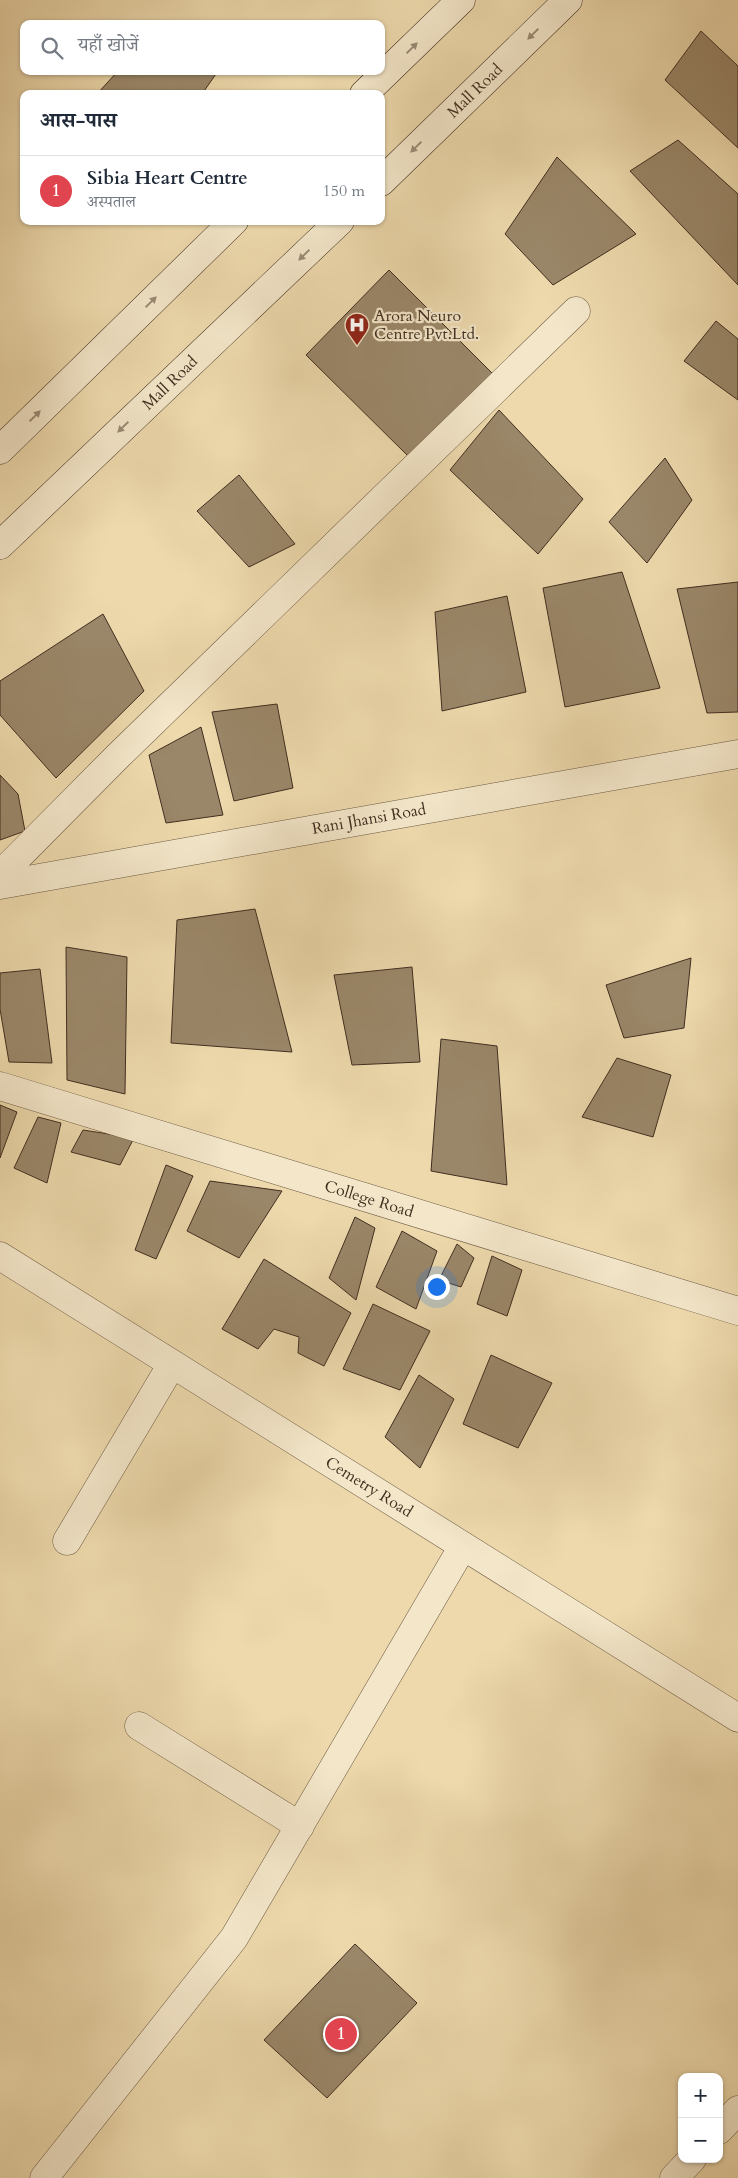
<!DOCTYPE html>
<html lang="hi">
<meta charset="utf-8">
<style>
body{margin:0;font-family:Cardo,"Noto Serif Devanagari",serif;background:#f2f2f3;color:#1f2937}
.controls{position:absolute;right:15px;bottom:15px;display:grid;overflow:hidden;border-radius:10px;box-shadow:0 1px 4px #0004}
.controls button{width:45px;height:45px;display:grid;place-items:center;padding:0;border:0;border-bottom:1px solid #e0e1e3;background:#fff;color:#1f2937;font:25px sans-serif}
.you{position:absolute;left:436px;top:1286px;width:18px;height:18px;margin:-12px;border:4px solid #fff;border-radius:50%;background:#1a73e8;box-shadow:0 0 0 8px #1a73e833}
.badge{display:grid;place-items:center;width:32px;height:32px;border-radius:50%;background:#b45309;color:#fff;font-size:16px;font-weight:700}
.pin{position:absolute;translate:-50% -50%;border:2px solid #fff;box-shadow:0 1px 5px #0006}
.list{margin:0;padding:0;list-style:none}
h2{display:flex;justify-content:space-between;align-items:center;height:65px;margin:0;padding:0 20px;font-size:21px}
h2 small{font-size:16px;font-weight:400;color:#747a83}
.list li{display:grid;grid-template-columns:32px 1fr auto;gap:15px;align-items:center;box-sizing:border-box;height:70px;padding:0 20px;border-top:1px solid #e0e1e3}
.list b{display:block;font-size:19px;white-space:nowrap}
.list p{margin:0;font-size:16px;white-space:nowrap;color:#747a83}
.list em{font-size:16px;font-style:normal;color:#747a83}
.icon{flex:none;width:28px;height:28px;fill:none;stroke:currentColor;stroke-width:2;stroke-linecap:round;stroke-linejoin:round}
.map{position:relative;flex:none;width:738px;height:2178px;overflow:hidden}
.search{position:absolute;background:#fff;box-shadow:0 1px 4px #0004;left:20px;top:20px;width:365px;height:55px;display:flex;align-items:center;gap:12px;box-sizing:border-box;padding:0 18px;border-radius:10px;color:#747a83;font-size:19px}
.panel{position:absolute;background:#fff;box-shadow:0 1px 4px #0004;left:20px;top:90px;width:365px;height:135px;border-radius:10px}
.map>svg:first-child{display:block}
</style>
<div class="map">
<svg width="738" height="2178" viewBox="0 0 738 2178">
<rect width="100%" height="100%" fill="#edd9ac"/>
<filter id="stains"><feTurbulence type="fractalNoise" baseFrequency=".004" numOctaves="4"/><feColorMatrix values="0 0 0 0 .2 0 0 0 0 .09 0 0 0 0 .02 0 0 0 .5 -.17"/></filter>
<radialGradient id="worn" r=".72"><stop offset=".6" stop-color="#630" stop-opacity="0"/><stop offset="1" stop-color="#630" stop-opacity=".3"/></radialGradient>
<!-- building -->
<g fill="#9a8769" stroke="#412e20">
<path d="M701,31l37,35v82l-73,-68z"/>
<path d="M118,71h100l-16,23h-105z"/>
<path d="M678,140l60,54v91l-108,-114z"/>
<path d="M557,157l79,77 -83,51 -48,-51z"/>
<path d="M389,270l104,104 -83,84 -104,-103z"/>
<path d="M716,321l22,18v61l-54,-39z"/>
<path d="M499,410l84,89 -45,55 -88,-84z"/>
<path d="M665,458l27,42 -45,63 -38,-41z"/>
<path d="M239,475l56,69 -46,23 -52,-56z"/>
<path d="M622,572l38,116 -95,19 -22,-119z"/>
<path d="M738,582v130l-31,1 -30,-124z"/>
<path d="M507,596l19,96 -84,19 -7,-99z"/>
<path d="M103,614l41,77 -88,87 -56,-63v-34z"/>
<path d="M277,704l16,84 -59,13 -22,-89z"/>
<path d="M201,727l22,88 -57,8 -17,-68z"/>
<path d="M0,775l18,19 7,37 -25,9z"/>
<path d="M255,909l37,143 -121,-9 6,-123z"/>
<path d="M66,947l61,10 -2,137 -58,-14z"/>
<path d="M691,958l-7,70 -60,10 -18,-53z"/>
<path d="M412,967l8,95 -68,3 -18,-90z"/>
<path d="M40,969l12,94 -43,-1 -9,-53v-36z"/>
<path d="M441,1039l56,7 10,139 -76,-14z"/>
<path d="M617,1058l54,17 -18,62 -71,-20z"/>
<path d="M0,1105l17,7 -17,46z"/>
<path d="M38,1117l23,6 -14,60 -33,-15z"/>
<path d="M83,1130l51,8 -14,27 -49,-13z"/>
<path d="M166,1165l27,11 -37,83 -21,-9z"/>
<path d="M210,1181l72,10 -43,67 -52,-27z"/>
<path d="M355,1217l20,11 -19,72 -27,-22z"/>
<path d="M402,1231l35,20 -21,58 -40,-22z"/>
<path d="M457,1244l17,14 -13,29 -22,-7z"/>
<path d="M492,1256l30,14 -15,46 -30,-12z"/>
<path d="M264,1259l87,54 -27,53 -26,-13 1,-16 -25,-8 -16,20 -36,-20z"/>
<path d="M373,1304l57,27 -30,59 -57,-21z"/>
<path d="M491,1355l61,28 -34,65 -55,-24z"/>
<path d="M419,1375l35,24 -34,69 -35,-31z"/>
<path d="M355,1944l62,59 -90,95 -63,-58z"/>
</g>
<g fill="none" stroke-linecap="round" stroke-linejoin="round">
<defs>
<g id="minor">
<path d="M0,875l118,-119 458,-445"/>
<path d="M67,1541l105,-177"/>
<path d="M139,1726l161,100"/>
<path d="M719,2130l19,-20"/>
<path d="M44,2178l190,-240 229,-392"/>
<path d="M674,2178l18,-19"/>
</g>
<g id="tertiary">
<path d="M0,885l738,-131"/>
<path d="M0,1086l738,225"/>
<path d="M0,1256l738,462"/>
</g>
<g id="secondary">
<path d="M364,94l97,-94"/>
<path d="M381,182l187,-182"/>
<path d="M0,450l234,-229"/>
<path d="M0,545l340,-324"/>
</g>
</defs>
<!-- minor casing -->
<use href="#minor" stroke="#6c5943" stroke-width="29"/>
<!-- tertiary casing -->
<use href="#tertiary" stroke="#6c5943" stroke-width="29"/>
<!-- secondary casing -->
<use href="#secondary" stroke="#412e20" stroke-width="29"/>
<!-- minor -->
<use href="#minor" stroke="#f3e6c9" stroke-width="28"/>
<!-- tertiary -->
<use href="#tertiary" stroke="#f3e6c9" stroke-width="28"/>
<!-- secondary -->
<use href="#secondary" stroke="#f3e6c9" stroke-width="28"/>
</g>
<!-- one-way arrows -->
<defs><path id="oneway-solid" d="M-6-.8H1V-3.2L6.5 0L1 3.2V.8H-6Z" transform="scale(1.25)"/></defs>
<g fill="#9a8a74">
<use href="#oneway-solid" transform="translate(533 34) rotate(136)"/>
<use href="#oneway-solid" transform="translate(412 48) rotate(-44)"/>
<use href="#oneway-solid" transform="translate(416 147) rotate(136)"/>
<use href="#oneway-solid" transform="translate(304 255) rotate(136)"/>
<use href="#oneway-solid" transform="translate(151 302) rotate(-44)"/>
<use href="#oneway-solid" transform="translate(35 416) rotate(-44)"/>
<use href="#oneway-solid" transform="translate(123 427) rotate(136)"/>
</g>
<!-- icons -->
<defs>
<symbol id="hospital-pin" viewBox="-11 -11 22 30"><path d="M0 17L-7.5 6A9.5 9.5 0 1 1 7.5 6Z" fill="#8f2418" stroke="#f3e6c9"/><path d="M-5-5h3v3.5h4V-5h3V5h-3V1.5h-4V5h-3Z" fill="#fff"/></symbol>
</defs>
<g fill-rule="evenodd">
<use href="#hospital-pin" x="343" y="311" width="28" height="38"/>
</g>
<g text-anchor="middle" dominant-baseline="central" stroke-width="4.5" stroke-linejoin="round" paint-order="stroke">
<!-- street labels -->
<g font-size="16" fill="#412e20" stroke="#f3e6c9">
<text transform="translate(475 91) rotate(-44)">Mall Road</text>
<text transform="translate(170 383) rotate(-44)">Mall Road</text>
<text transform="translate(369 819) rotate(-10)">Rani Jhansi Road</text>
<text transform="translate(369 1199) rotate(17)">College Road</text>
<text transform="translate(369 1487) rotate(32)">Cemetry Road</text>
</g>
<!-- poi labels -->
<g font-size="16" fill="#412e20" stroke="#f3e6c9" text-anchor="start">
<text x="374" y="316">Arora Neuro<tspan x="374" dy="18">Centre Pvt.Ltd.</tspan></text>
</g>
</g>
<rect width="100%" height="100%" filter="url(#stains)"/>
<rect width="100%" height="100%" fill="url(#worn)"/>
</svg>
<div class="controls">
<button>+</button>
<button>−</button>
</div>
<div class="you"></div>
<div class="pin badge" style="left:341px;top:2034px;background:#e0444e">1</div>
<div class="search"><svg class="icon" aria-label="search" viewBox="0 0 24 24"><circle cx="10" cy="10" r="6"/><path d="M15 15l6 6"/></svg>यहाँ खोजें</div>
<section class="panel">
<h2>आस-पास<small></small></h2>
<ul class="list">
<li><span class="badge" style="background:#e0444e">1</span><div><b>Sibia Heart Centre</b><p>अस्पताल</p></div><em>150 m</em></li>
</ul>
</section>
</div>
